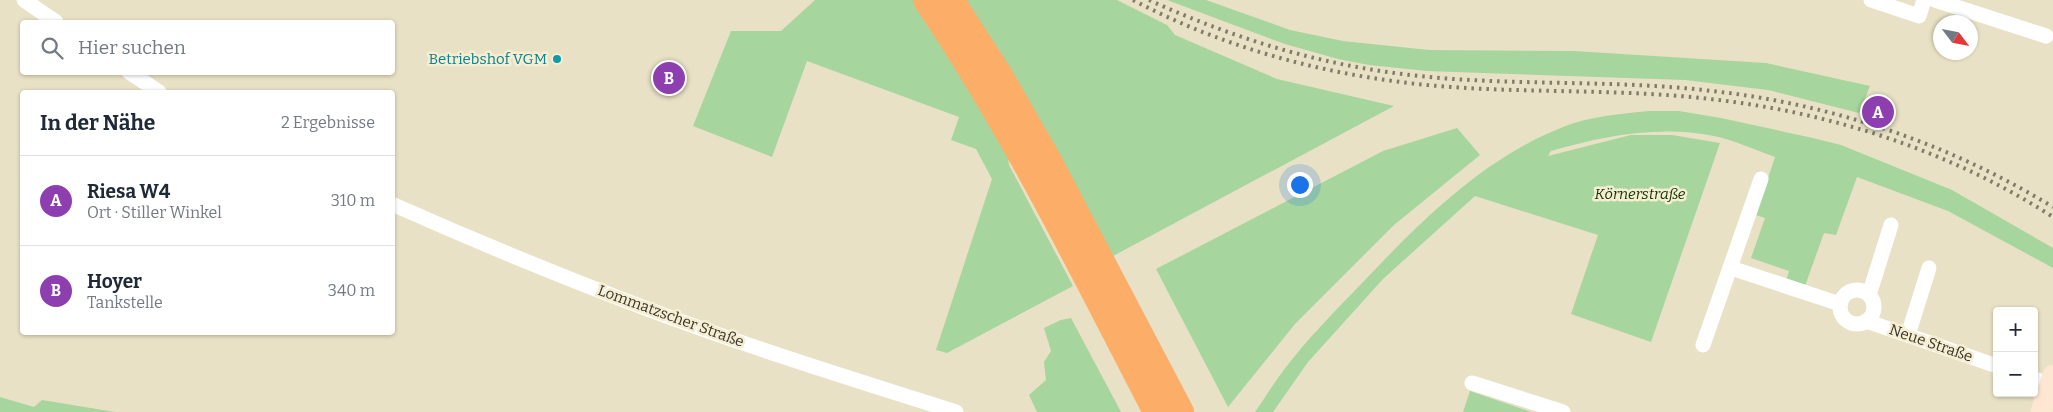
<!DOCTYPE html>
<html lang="de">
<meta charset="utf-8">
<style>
body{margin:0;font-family:Bitter,serif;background:#f6f6f7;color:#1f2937}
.controls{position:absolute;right:15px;bottom:15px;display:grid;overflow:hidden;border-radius:5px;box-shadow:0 1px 4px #0004}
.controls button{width:45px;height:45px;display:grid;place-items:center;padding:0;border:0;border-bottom:1px solid #e0e1e3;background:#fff;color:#1f2937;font:25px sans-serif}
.compass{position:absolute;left:1933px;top:15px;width:45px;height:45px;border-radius:50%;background:#fff;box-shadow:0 1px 4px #0004;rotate:122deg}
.you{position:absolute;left:1299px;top:184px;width:18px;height:18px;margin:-12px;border:4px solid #fff;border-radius:50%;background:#1a73e8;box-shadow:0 0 0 8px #1a73e833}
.badge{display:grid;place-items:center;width:32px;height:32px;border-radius:50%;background:#8d3eaf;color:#fff;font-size:16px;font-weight:700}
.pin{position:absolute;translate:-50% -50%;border:2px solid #fff;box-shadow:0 1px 5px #0006}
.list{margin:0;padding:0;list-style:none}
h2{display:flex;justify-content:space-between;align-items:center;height:65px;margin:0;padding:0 20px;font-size:21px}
h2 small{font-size:16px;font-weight:400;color:#747a83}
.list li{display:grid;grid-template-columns:32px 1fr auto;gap:15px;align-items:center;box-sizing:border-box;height:90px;padding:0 20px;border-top:1px solid #e0e1e3}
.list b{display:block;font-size:19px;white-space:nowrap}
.list p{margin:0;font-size:16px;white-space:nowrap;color:#747a83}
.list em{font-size:16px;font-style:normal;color:#747a83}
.icon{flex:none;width:28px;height:28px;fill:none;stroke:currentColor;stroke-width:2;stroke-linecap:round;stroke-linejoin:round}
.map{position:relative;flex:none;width:2053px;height:412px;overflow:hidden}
.search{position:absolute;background:#fff;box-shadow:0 1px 4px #0004;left:20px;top:20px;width:375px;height:55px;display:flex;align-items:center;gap:12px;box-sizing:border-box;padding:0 18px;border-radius:5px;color:#747a83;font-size:19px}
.panel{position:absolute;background:#fff;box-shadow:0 1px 4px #0004;left:20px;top:90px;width:375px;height:245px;border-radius:5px}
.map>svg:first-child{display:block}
</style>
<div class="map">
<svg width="2053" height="412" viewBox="0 0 2053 412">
<rect width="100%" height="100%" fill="#e8e1c5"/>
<!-- green -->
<g fill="#a7d59e">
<path d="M815,0h99l93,148 2,17 64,121 -126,67 -11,-3 56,-171 -16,-30 -25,-9 8,-23 -152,-56 -35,96 -79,-31 38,-95h50z"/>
<path d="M965,0h152l50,25 8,10 102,44 117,27 -281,150z"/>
<path d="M1167,0h39l84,30 53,11 86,9 145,1 192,12 104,23 -11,27 -91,-23 -83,-10 -258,-9 -58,-6 -31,-6 -53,-15z"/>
<path d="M1649,111h30l42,7 92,20 28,7 111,45 101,58v20l-105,-57 -91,-34 -21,58 -12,-2 -19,53 -19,-5 3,-10 -38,-13 14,-40 -9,-3 19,-58c-20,-7 -41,-17 -61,-21 -55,-11 -111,0 -163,15l-3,5 83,-21h41l48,8 -69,199 -80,-28 27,-79 -123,-39 -92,83 -75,83 -35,50h-18c10,-14 18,-28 28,-41 24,-32 53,-61 81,-90 58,-61 120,-123 199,-154 27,-11 58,-13 86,-16z"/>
<path d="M1457,128l23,27 -86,70 -99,99 -67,83 -72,-138 227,-118z"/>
<path d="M1071,318l50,94h-84l-8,-17 17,-15 -2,-18 7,-11 -7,-23 17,-8z"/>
<path d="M1470,391l61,21h-68z"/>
<path d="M0,397l34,10 8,-7 73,12h-115z"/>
</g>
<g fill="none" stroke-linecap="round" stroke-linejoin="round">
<!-- street -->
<g stroke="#fff" stroke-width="15">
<path d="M24,0l32,22"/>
<path d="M1871,0l48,16 5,-16"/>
<path d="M1935,0l111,36"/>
<path d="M129,72l30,20"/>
<path d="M392,204c81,36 163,70 245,101 105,40 212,73 319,107"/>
<path d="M1731,268l109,36"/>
<circle cx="1857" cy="307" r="17"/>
<path d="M1869,295l22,-70"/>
<path d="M1866,321l131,45"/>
<path d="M1908,335l21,-67"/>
<path d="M1703,345l58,-166"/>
<path d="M2034,379l16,5"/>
<path d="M1472,383l91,29"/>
</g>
<!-- secondary -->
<path stroke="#fee7d2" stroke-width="21" d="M2041,412l12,-37"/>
<!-- highway -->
<g stroke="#fcae68" stroke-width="28">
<path d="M927,0c88,130 158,273 230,412"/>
<path d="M950,0l48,74 51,89 131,249"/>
</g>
<!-- rail -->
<g stroke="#817c6a" stroke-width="4" stroke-dasharray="2.5 5" stroke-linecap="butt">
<path d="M1133,0c91,48 192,75 294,85 94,9 189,3 283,14 120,13 241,52 343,118"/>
<path d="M1149,0c77,35 155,60 238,72 108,16 217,6 325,19 120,13 238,53 341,116"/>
</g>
</g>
<!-- markers -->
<circle fill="#0f9aa8" stroke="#f5eed2" stroke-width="2" cx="557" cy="59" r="5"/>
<g text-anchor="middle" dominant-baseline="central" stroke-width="5" stroke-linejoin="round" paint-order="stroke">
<!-- culture labels -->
<g font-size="15" fill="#0d838f" stroke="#f5eed2" text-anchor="end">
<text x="547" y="59">Betriebshof VGM</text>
</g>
<!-- park labels -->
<g font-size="15" font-style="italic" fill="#103507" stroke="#f5eed2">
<text x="1640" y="194">Körnerstraße</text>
</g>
<!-- street labels -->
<g font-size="15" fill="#38352a" stroke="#f5eed2">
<text transform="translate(671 316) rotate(20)">Lommatzscher Straße</text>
<text transform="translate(1931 343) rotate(19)">Neue Straße</text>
</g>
</g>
</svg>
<div class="controls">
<button>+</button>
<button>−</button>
</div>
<svg class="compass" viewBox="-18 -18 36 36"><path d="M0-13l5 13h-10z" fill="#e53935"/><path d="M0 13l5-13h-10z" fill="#747a83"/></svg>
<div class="you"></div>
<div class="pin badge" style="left:1878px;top:112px">A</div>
<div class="pin badge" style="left:669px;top:78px">B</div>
<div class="search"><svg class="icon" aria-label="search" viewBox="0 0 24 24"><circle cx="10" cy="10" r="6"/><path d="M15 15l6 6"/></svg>Hier suchen</div>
<section class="panel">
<h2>In der Nähe<small>2 Ergebnisse</small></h2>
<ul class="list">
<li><span class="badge">A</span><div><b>Riesa W4</b><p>Ort · Stiller Winkel</p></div><em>310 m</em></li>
<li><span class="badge">B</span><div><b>Hoyer</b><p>Tankstelle</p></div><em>340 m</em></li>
</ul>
</section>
</div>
